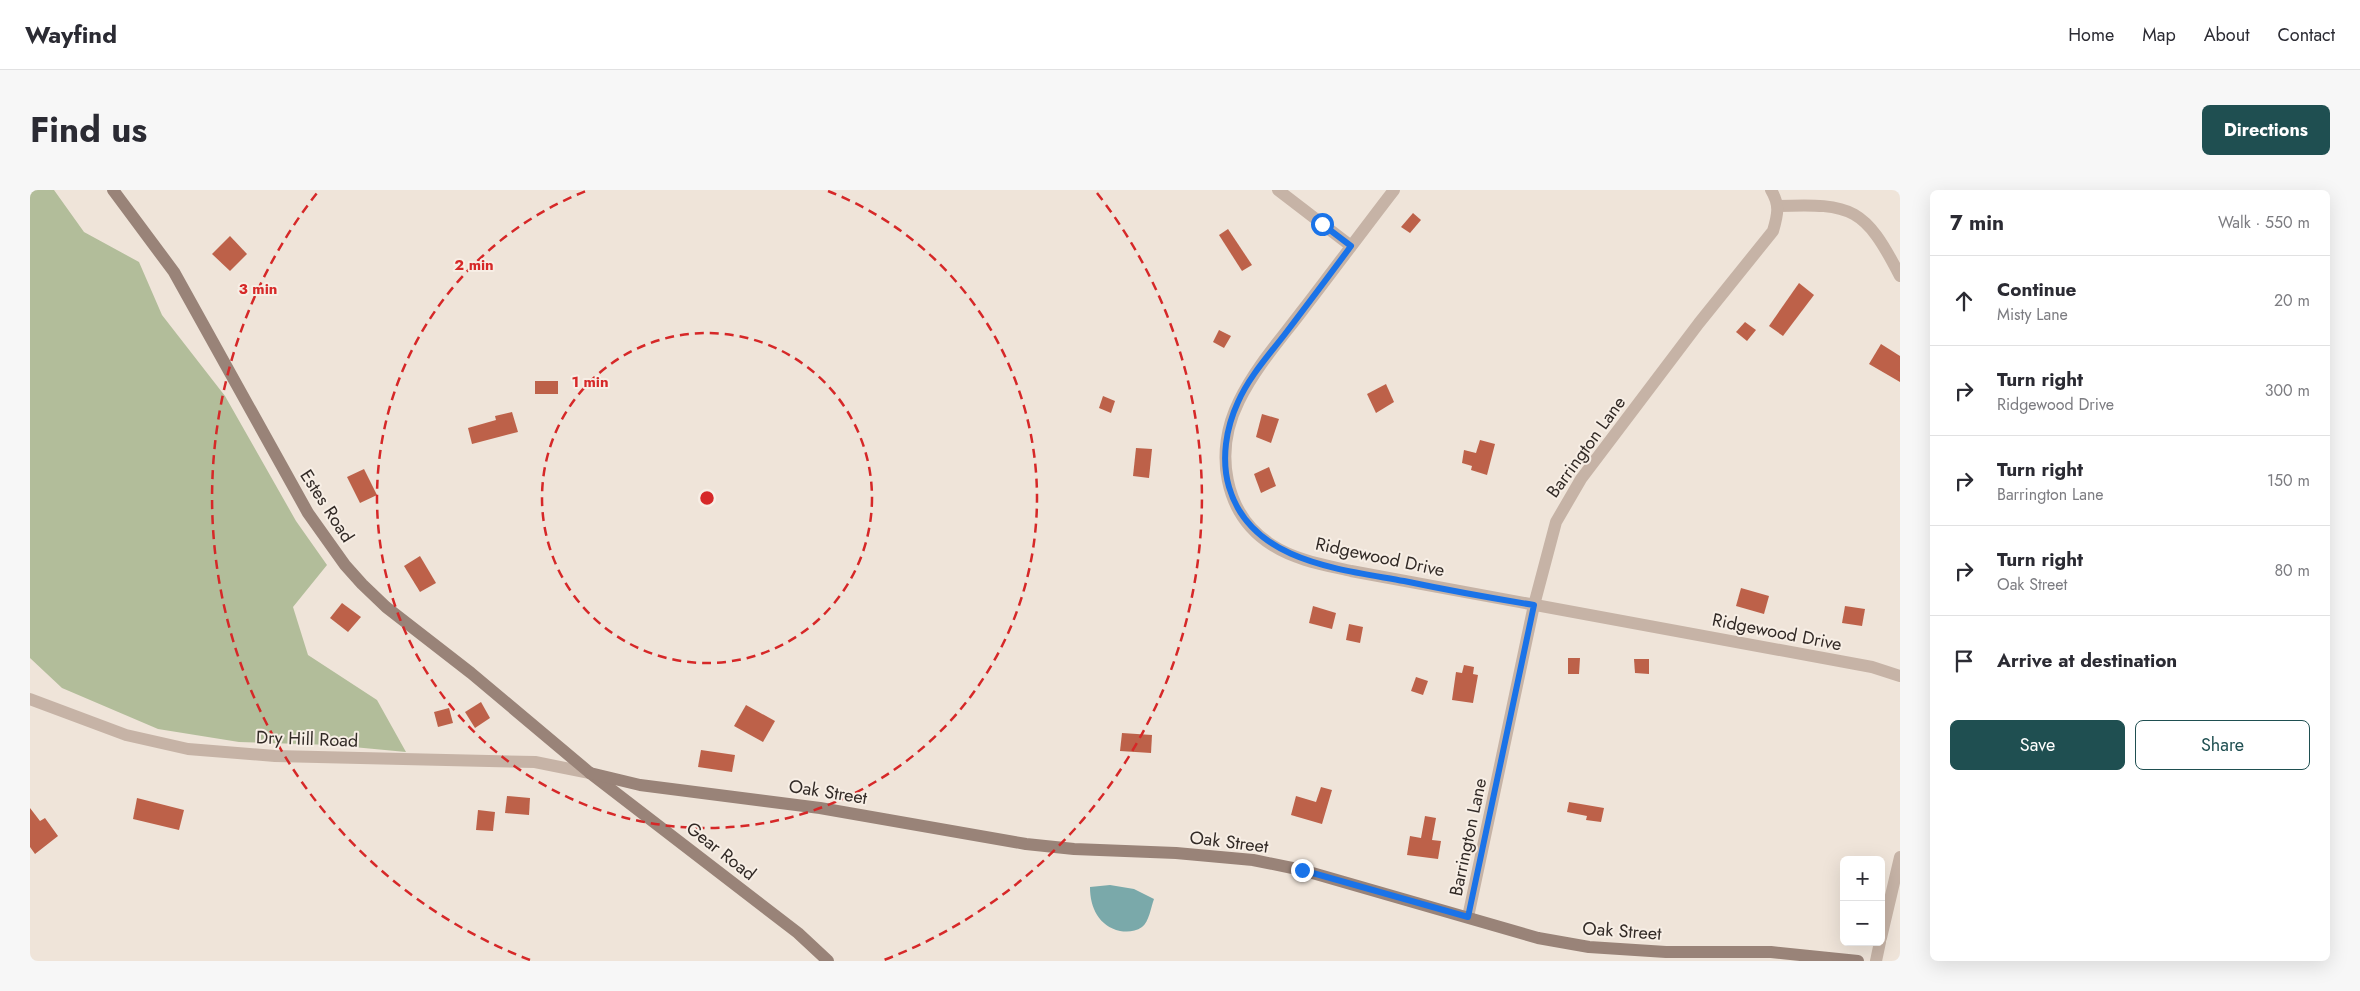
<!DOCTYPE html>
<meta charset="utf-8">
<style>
body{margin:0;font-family:Jost,sans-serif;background:#f7f7f7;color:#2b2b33}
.controls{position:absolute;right:15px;bottom:15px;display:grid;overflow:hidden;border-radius:8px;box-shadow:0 5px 20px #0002}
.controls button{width:45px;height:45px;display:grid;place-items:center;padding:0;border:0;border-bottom:1px solid #e1e1e2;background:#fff;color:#2b2b33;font:25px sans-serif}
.stop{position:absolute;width:15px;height:15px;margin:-11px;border:4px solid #1a73e8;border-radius:50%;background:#fff}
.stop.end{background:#1a73e8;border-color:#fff;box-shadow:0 1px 5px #0008}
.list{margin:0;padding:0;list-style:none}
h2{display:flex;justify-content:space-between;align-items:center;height:65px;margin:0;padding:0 20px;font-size:21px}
h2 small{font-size:16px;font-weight:400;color:#7c7c81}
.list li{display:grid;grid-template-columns:32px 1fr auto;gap:15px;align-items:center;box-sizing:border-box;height:90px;padding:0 20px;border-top:1px solid #e1e1e2}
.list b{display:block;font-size:19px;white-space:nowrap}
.list p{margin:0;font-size:16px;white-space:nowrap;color:#7c7c81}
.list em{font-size:16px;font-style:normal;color:#7c7c81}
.actions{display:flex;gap:10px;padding:15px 20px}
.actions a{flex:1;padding:11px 0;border:1px solid #1f4f51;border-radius:8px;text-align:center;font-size:18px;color:#1f4f51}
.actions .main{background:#1f4f51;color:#fff}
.icon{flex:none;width:28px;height:28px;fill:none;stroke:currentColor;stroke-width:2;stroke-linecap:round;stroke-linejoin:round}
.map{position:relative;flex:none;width:1870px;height:771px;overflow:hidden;border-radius:8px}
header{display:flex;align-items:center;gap:30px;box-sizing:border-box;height:70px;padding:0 25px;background:#fff;border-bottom:1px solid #e1e1e2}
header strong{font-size:24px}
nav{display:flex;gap:28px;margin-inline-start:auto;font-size:18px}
.intro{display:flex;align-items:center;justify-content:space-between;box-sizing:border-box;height:120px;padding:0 30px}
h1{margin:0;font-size:35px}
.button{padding:12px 22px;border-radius:8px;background:#1f4f51;color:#fff;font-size:18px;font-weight:700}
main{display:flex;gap:30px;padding:0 30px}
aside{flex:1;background:#fff;border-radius:8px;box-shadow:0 5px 20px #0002}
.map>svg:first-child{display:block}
</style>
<header>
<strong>Wayfind</strong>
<nav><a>Home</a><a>Map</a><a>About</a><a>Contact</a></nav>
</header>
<div class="intro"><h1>Find us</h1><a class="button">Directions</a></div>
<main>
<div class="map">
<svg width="1870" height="771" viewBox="0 0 1870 771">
<rect width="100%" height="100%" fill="#efe4d9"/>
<!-- green -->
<path fill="#b2bd9a" d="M0,0h24l30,42 55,30 23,53 63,81 71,125 31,44 -34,42 15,48 69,45 29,52 -74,-7 -93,-3 -81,-13 -96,-41 -32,-30z"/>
<!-- water -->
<path fill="#7aa9aa" d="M1080,695l24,4 20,10c-3,8 -5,23 -12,28 -7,5 -15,5 -22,4 -21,-5 -30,-23 -30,-44z"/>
<!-- building -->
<g fill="#bd6149">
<path d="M1383,23l8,7 -11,13 -9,-6z"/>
<path d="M1198,39l24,36 -10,6 -23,-36z"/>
<path d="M200,46l17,18 -17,17 -18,-17z"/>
<path d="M1769,93l15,12 -31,41 -14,-10z"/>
<path d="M1715,132l11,8 -9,11 -11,-9z"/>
<path d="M1189,140l12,6 -7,12 -11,-6z"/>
<path d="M1851,154l19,12v26l-31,-18z"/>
<rect x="505" y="191" width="23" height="13"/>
<path d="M1356,194l8,18 -18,11 -9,-19z"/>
<path d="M1073,206l12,5 -4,12 -12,-5z"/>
<path d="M482,222l6,20 -46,12 -4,-16 28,-8 -1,-4z"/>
<path d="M1232,224l17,5 -8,24 -15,-6z"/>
<path d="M1450,250l15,4 -8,31 -16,-5 1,-4 -10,-3 2,-13 12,3z"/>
<path d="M1106,258l16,1 -3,29 -16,-2z"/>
<path d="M1239,277l7,19 -15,7 -7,-19z"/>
<path d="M334,279l13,26 -17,8 -13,-26z"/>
<path d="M390,366l16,27 -16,9 -16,-26z"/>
<path d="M1711,398l28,8 -5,18 -28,-8z"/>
<path d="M312,413l19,14 -13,15 -18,-14z"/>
<path d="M1283,416l23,7 -4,16 -23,-6z"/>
<path d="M1815,416l20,3 -3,17 -20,-3z"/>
<path d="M1319,434l14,3 -3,16 -14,-3z"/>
<path d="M1538,468h12l-1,16h-11z"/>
<path d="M1604,469h15v15l-14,-1z"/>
<path d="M1434,475l10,2 -1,7 5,1 -5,28 -21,-3 4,-28 6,1z"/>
<path d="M1386,487l12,4 -5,14 -12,-4z"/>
<path d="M451,512l9,16 -15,10 -10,-16z"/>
<path d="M716,515l29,16 -12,21 -29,-16z"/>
<path d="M419,518l4,15 -15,4 -4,-15z"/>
<path d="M1092,543l30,2 -1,18 -31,-2z"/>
<path d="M671,560l34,5 -3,17 -34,-5z"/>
<path d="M1291,597l11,3 -10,34 -31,-9 5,-19 20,6z"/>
<path d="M477,606l23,2 -1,17 -24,-2z"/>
<path d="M107,608l47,12 -5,20 -46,-11z"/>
<path d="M1539,612l35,6 -3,14 -15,-2 1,-4 -20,-4z"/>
<path d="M0,618l10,13 5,-3 13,18 -23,18 -5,-7z"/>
<path d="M448,620l17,2 -2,19 -17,-1z"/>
<path d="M1395,626l11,2 -4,22 9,1 -3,18 -31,-4 3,-19 11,2z"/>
</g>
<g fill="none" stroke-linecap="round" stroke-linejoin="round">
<!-- street -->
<g stroke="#c6b3a6" stroke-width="12">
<path d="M1248,0l73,56"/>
<path d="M1364,0c-31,40 -61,81 -92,121 -22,29 -47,57 -63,90 -25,50 -16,113 33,144 23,15 53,20 79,26l521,96 28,9"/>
<path d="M1748,16c75,-3 87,2 122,70"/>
<path d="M0,509l96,36 62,14 87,7 260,6 55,11"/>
<path d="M1438,727l66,-312 22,-83 25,-43 118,-156 74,-92c5,-17 7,-26 -2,-41"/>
<path d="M1851,748l19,-81"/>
<path d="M1846,771l4,-19"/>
</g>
<!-- secondary -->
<g stroke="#998378" stroke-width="12">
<path d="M83,0l61,82 134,241 37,52 17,19 24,23 85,66 119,100 208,160 30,28"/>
<path d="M560,583l50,12 180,23 206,36 48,5 102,4 77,7 49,10 236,68 51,9 77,5h105l87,9"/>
</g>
</g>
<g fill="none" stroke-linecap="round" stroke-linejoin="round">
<!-- route -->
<path stroke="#1a73e8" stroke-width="6" d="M1272,680l166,47 66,-312c-43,-7 -87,-15 -130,-24 -65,-12 -153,-19 -175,-94 -8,-28 -3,-59 9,-85 11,-25 30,-46 47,-68 22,-29 44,-58 66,-88l-29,-22"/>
</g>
<!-- distance rings -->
<g fill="none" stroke="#d62828" stroke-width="2.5" stroke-dasharray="9 6">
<circle cx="677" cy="308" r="165"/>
<path d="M798 1A330 330 0 1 1 556 1"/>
<path d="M500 770A495 495 0 0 1 287 3M1067 3A495 495 0 0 1 854 770"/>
</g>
<g text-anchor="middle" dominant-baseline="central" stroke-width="4" stroke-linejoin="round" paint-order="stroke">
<!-- street labels -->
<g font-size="18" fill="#322a26" stroke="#f7eee5">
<text transform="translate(1556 257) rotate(-54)">Barrington Lane</text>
<text transform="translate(297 316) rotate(57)">Estes Road</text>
<text transform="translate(1350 367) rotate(12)">Ridgewood Drive</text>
<text transform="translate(1747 442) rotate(11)">Ridgewood Drive</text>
<text transform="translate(277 549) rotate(2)">Dry Hill Road</text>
<text transform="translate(798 602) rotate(9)">Oak Street</text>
<text transform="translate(1438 647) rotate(-78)">Barrington Lane</text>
<text transform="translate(1199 652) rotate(7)">Oak Street</text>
<text transform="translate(691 661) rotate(38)">Gear Road</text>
<text transform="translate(1592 741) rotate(4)">Oak Street</text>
</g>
</g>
<circle cx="677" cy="308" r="8" fill="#d62828" stroke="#f7eee5" stroke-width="2.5"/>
<g font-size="15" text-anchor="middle" font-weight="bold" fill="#d62828" stroke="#f7eee5" stroke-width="4" stroke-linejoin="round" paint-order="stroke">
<text x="444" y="80">2 min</text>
<text x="228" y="104">3 min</text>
<text x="560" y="197">1 min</text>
</g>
</svg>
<div class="controls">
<button>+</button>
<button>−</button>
</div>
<div class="stop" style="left:1292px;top:34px"></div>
<div class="stop end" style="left:1272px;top:680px"></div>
</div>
<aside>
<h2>7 min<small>Walk · 550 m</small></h2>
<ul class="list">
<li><svg class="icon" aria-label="ahead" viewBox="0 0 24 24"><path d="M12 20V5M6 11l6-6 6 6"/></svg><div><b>Continue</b><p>Misty Lane</p></div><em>20 m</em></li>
<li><svg class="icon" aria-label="right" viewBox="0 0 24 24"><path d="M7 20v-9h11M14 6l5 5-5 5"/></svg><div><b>Turn right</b><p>Ridgewood Drive</p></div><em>300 m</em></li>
<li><svg class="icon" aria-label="right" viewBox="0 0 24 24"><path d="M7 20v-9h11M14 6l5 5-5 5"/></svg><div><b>Turn right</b><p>Barrington Lane</p></div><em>150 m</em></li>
<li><svg class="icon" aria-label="right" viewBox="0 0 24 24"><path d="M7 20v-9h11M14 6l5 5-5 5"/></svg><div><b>Turn right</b><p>Oak Street</p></div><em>80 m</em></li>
<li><svg class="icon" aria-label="arrive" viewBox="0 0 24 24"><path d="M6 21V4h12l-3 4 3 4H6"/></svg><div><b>Arrive at destination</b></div></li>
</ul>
<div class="actions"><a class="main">Save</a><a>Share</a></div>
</aside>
</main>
